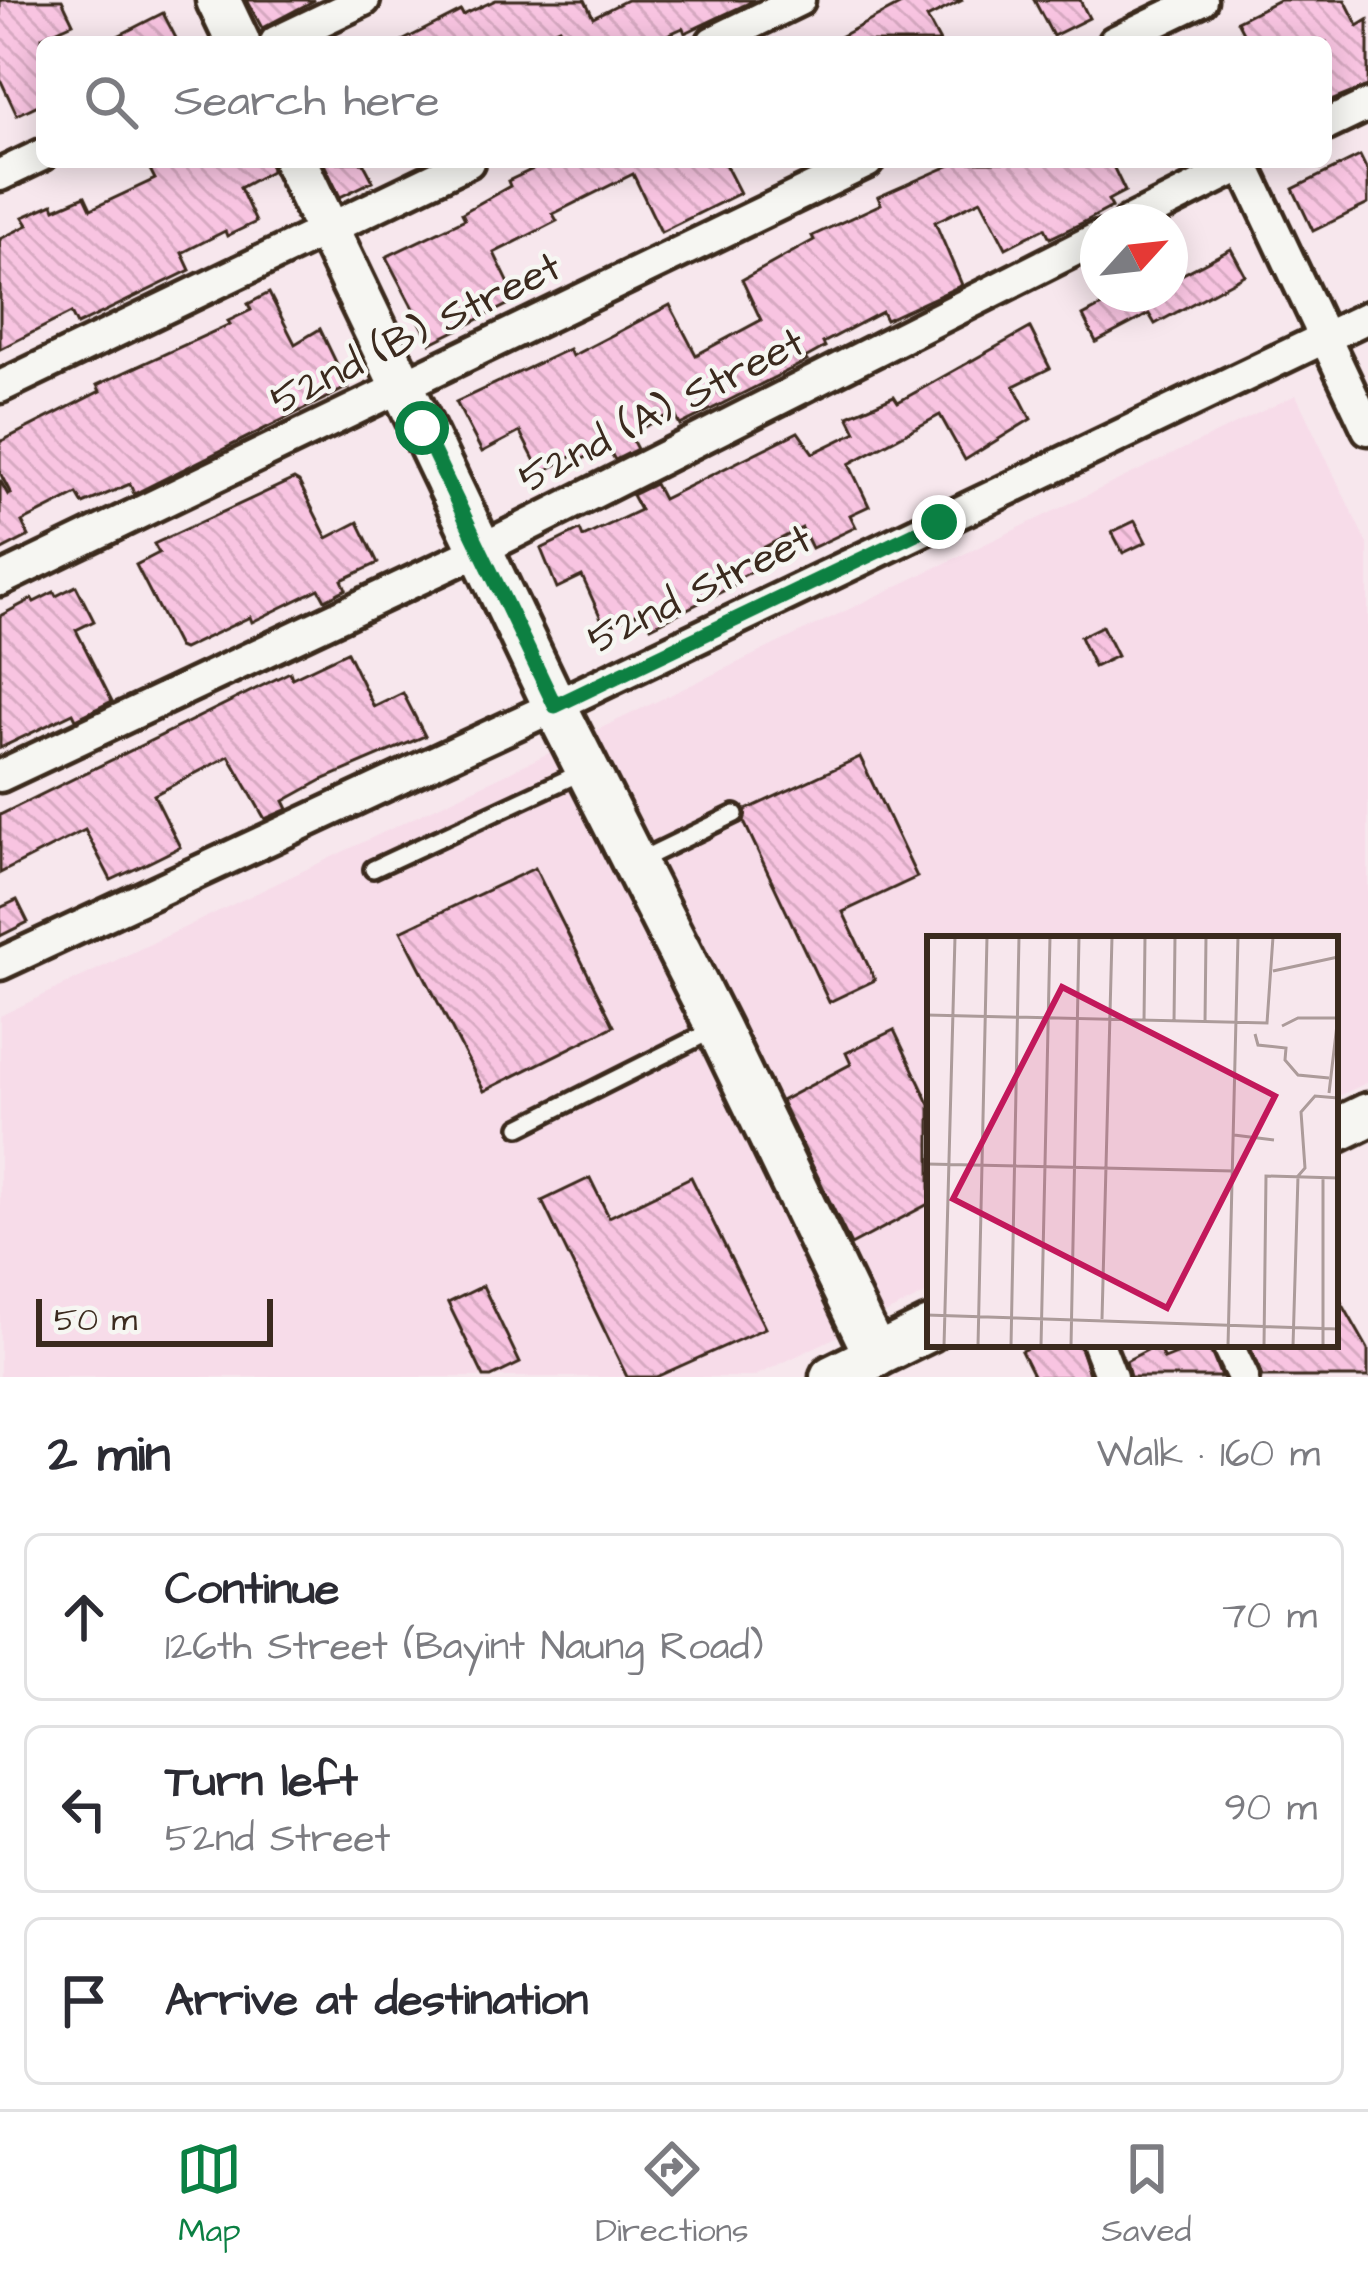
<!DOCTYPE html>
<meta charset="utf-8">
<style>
body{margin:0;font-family:"Architects Daughter",sans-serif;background:#f7f7f7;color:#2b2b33}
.compass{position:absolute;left:1080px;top:204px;width:108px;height:108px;border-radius:50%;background:#fff;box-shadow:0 6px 30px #0003;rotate:63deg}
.scale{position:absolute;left:36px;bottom:30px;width:237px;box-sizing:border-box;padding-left:12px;border:6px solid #3b2a1e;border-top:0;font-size:33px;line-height:42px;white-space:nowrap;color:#3b2a1e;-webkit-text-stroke:9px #f6f6f2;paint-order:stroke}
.stop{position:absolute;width:36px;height:36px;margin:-27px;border:9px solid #0b8043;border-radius:50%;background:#fff}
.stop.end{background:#0b8043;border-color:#fff;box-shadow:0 3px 12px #0008}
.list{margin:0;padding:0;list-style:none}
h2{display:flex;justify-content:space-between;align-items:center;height:156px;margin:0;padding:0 48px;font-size:51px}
h2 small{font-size:39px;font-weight:400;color:#7c7c81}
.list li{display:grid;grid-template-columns:78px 1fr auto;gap:36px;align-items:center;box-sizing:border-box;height:168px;margin:0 24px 24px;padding:0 24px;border:3px solid #e1e1e2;border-radius:18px}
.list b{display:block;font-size:45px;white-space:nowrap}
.list p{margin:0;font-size:39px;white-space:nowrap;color:#7c7c81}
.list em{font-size:39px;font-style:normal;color:#7c7c81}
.icon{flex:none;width:66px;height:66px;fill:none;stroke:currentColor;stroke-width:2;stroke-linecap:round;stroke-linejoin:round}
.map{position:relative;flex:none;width:1368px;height:1377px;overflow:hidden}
.search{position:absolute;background:#fff;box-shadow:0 6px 30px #0003;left:36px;right:36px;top:36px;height:132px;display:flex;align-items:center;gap:30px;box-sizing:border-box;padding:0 42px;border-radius:18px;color:#7c7c81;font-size:45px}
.sheet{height:732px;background:#fff}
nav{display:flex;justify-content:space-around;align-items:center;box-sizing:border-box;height:168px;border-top:3px solid #e1e1e2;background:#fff;font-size:33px;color:#7c7c81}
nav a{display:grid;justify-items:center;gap:6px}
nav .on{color:#0b8043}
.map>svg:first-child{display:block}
</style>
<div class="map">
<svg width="1368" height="1377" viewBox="0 0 1368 1377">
<defs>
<pattern id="building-back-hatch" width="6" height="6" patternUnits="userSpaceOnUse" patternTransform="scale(3)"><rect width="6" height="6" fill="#f8c4e1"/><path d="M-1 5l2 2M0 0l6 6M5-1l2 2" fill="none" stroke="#d6a9c1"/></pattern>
</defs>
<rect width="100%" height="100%" fill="#f7e7ed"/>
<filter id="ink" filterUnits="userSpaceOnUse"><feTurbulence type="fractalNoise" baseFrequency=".00833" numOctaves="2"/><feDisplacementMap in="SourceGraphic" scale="24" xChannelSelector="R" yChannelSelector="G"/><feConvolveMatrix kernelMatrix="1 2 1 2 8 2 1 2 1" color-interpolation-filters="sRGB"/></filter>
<g filter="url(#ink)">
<!-- built -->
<path fill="#f7dce9" d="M1296,395l72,151v536l-33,16v-159h-405v353l-177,85h-753v-361z"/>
<!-- building -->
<g fill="url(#building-back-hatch)" stroke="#3b2a1e" stroke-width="3">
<path d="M0,0h62l11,23 -31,14v66l-25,12 -17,-36z"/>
<path d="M247,0h68l-53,28z"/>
<path d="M496,0h89l8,17 34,-17h128l-70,33 -2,-5 -32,14h-107l18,-9 -3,-5 -30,14h-129l61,-31 2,4z"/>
<path d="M909,0h54l-36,18 13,24h-110z"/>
<path d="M1034,0h46l9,18 -36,18z"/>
<path d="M1279,0h66l13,26 10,-6v66l-42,17v-61h-78l-11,-21z"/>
<path d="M163,13l15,29h-72z"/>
<path d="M1360,156l8,16v32l-55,27 -20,-42z"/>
<path d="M146,162h124l1,9 -31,17 16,34 -29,14 -2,-5 -43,22 8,17 -113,55 -6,-12 -71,36v-110l28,-14 -5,-8 30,-13 2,5 30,-13 6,13 64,-30z"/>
<path d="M323,162h40l10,19 -33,16z"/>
<path d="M548,162h176l16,31 -79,39 -28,-58 -80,40 4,7 -63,32 23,47 -86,43 -45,-86 79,-38 -3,-6 48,-27 -2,-5z"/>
<path d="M958,162h153l14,29 -17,9 4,7 -28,15 -34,16 -5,-10 -39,20 -25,-48 -46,22 27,63 -76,35 -4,-8 -59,31 2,4 -20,11 2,3 -127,64 -6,-12 -45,21 8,15 -22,11 -8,-14 -28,15 -4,-6 -34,18 -21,-41 -38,20 -26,-50 113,-53 3,7 98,-51 26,50 65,-35 -19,-40 72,-40 -2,-4 69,-32 -3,-7z"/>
<path d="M1231,249l14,26 -90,49 -6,-10 -53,28 -13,-26 41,-22h46v-13z"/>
<path d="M269,293l26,51 25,-15 28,58 -214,107 -4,-10 -47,20 -6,-10 -55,28 7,14 -29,15v-71l8,15 3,-1 -11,-21v-31l100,-51 -3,-6 133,-61 -2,-3 23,-11 -3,-6z"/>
<path d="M1030,328l20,40 -36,18 17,33 -66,41 -25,-45 -91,49 20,42 -19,9 6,12 -44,21 -10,-20 -49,25 7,14 -25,13 2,4 -86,43 -8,-16 -38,16 -23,-51 -25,12 -16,-39 39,-19 3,7 57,-27 -8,-15 23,-11 8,15 135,-67 15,21 43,-21 -8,-16 46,-20 4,6z"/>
<path d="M294,479l5,3 28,56 31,-16 20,41 -36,17 4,9 -21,11 -6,-11 -67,33 -2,-5 -67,32 -5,-2 -42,-82 23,-12 -5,-9z"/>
<path d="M1135,521l11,21 -23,11 -11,-21z"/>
<path d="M76,586l18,35 -18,9 36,71 -36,18 -3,-6 -73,35v-132l32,-17 2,3 20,-10 2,4z"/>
<path d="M1102,626l15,30 -23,11 -14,-30z"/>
<path d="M347,652l27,55 29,-14 22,43 -103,44 -38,21 4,8 -23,10 -36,-63 -75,39 26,52 -34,17 -35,16 -26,-50 -85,43v-58l290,-143 2,6z"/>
<path d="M860,757l57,120 -74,35 32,68 -46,22 -85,-180 2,-12z"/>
<path d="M535,868l79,158 -130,65 -83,-160z"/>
<path d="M17,900l11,22 -28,14v-28z"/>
<path d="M894,1030l36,75v98l-79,42 -70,-144 70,-37 -5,-11z"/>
<path d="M691,1177l74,151 -109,49h-29l-85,-176 48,-23 19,39z"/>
<path d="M483,1286l37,77 -29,14h-7l-36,-74z"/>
<path d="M1335,1291l33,58v28h-106l-13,-33h86z"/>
<path d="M1036,1344h43l11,33h-56l-13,-26z"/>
<path d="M1201,1344h7l13,33h-91l-4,-16 31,-16 7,14z"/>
</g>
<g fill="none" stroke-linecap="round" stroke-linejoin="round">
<defs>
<g id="lane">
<path d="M636,862l99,-48"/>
<path d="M373,869l209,-97"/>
<path d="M520,1127l195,-98"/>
</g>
<g id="street">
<path d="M276,42l88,-42"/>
<path d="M713,42l86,-42"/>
<path d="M1114,42l87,-42"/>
<path d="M1326,125l42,-20"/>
<path d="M1242,162l126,267"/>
<path d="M0,175l42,-20"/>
<path d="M1129,222l119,-60"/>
<path d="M0,387l468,-225"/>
<path d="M0,580l867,-418"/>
<path d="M0,776l480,-226 618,-312"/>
<path d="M0,964l555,-258 813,-389"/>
<path d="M1098,1344l13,33"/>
<path d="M1227,1344l16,33"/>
</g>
<g id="secondary">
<path d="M218,0l20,42"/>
<path d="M295,162l260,544 163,322 158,328"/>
<path d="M1335,1131l33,-16"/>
<path d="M832,1377l98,-48"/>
</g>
</defs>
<!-- lane casing -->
<use href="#lane" stroke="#3b2a1e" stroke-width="24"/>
<!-- street casing -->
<use href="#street" stroke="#3b2a1e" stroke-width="39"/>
<!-- secondary casing -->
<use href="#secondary" stroke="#3b2a1e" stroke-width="51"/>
<!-- lane -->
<use href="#lane" stroke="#f6f6f2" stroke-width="15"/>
<!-- street -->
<use href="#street" stroke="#f6f6f2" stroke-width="30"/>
<!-- secondary -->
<use href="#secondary" stroke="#f6f6f2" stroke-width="42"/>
</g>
</g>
<g fill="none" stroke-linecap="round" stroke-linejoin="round" filter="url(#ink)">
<!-- route -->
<path stroke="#0b8043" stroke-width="15" d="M422,428l133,278 384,-184"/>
</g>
<g text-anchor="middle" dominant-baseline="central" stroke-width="9" stroke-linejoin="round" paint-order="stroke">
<!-- street labels -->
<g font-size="42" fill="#3b2a1e" stroke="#f6f6f2">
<text transform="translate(416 334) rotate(-26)">52nd (B) Street</text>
<text transform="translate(662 411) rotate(-27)">52nd (A) Street</text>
<text transform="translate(700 590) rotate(-26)">52nd Street</text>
</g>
</g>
<!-- overview -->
<g transform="translate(927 936)">
<rect width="411" height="411" fill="#f7e7ed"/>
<path fill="none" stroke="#ac9b9a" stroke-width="3" d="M346,35l65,-14M0,79l340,8 6,-86M217,85l1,-84M247,86l1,-85M278,87l1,-86M355,90l16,-8h39M328,98l3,11 28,3 -1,12 13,15 31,3M402,157l9,-77M307,199l40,5M0,228l306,7M396,242v168M0,379l411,14M175,383l10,-382M17,410l11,-409M51,410l9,-409M84,410l8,-409M114,410l9,-409M144,410l8,-409M301,410l10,-409M337,410l2,-170 72,2M366,410l5,-170 7,-8 -4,-56 14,-16 23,2"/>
<path fill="#c2185b" fill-opacity="0.15" stroke="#c2185b" stroke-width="6" d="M135,51l213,109 -108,212 -214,-109z"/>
<rect width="411" height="411" fill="none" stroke="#3b2a1e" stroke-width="6"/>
</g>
</svg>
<svg class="compass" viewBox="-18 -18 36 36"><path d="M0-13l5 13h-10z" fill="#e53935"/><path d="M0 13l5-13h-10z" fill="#7c7c81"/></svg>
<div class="scale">50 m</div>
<div class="stop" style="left:422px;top:428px"></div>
<div class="stop end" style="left:939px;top:522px"></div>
<div class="search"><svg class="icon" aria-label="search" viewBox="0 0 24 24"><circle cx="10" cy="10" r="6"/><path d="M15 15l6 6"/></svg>Search here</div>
</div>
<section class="sheet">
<h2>2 min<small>Walk · 160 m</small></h2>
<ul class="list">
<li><svg class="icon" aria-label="ahead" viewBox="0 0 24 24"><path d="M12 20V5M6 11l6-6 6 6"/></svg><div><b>Continue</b><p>126th Street (Bayint Naung Road)</p></div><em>70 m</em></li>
<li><svg class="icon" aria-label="left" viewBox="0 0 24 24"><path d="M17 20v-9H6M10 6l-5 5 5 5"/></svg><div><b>Turn left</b><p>52nd Street</p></div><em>90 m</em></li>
<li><svg class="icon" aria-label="arrive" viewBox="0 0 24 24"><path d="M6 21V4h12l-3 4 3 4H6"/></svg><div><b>Arrive at destination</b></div></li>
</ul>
</section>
<nav>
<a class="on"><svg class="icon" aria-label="map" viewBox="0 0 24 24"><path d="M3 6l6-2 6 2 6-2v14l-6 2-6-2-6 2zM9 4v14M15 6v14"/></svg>Map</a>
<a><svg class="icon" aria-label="directions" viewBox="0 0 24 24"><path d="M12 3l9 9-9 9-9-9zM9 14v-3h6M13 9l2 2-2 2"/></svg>Directions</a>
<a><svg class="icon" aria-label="saved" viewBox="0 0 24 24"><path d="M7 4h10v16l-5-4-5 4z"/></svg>Saved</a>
</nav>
